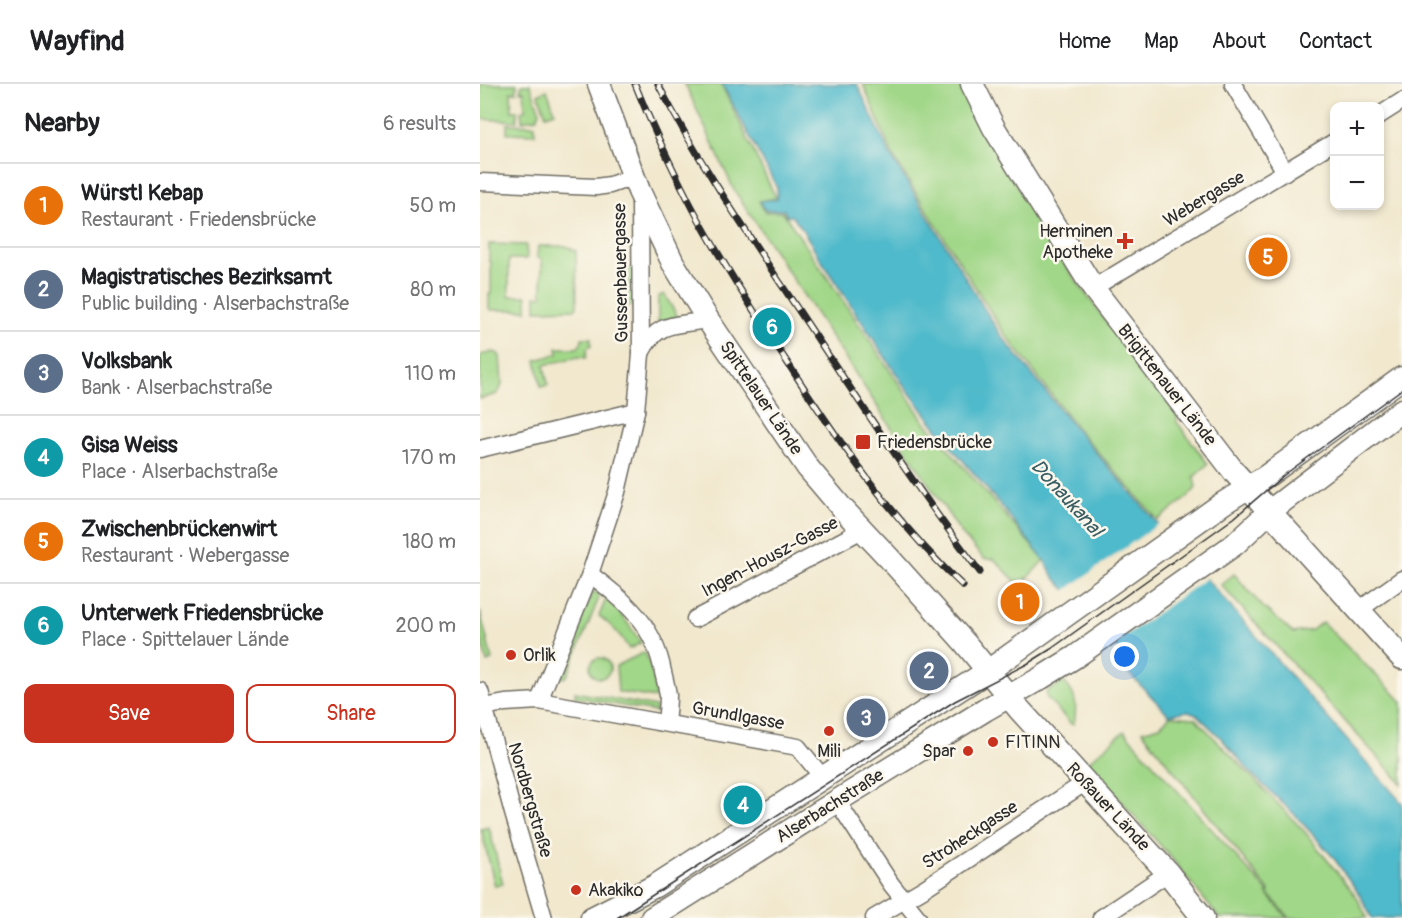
<!DOCTYPE html>
<meta charset="utf-8">
<style>
body{margin:0;font-family:Pangolin,sans-serif;background:#f2f2f2;color:#202124}
.controls{position:absolute;right:18px;top:18px;display:grid;overflow:hidden;border-radius:12px;box-shadow:0 3px 9px #0003}
.controls button{width:54px;height:54px;display:grid;place-items:center;padding:0;border:0;border-bottom:2px solid #e0e0e0;background:#fff;color:#202124;font:30px sans-serif}
.you{position:absolute;left:645px;top:573px;width:21px;height:21px;margin:-15px;border:4px solid #fff;border-radius:50%;background:#1a73e8;box-shadow:0 0 0 9px #1a73e833}
.badge{display:grid;place-items:center;width:39px;height:39px;border-radius:50%;background:#c8321e;color:#fff;font-size:20px;font-weight:700}
.pin{position:absolute;translate:-50% -50%;border:3px solid #fff;box-shadow:0 2px 6px #0006}
.list{margin:0;padding:0;list-style:none}
h2{display:flex;justify-content:space-between;align-items:center;height:78px;margin:0;padding:0 24px;font-size:26px}
h2 small{font-size:20px;font-weight:400;color:#757577}
.list li{display:grid;grid-template-columns:39px 1fr auto;gap:18px;align-items:center;box-sizing:border-box;height:84px;padding:0 24px;border-top:2px solid #e0e0e0}
.list b{display:block;font-size:22px;white-space:nowrap}
.list p{margin:0;font-size:20px;white-space:nowrap;color:#757577}
.list em{font-size:20px;font-style:normal;color:#757577}
.actions{display:flex;gap:12px;padding:18px 24px}
.actions a{flex:1;padding:14px 0;border:2px solid #c8321e;border-radius:12px;text-align:center;font-size:21px;color:#c8321e}
.actions .main{background:#c8321e;color:#fff}
.map{position:relative;flex:none;width:922px;height:834px;overflow:hidden}
header{display:flex;align-items:center;gap:36px;box-sizing:border-box;height:84px;padding:0 30px;background:#fff;border-bottom:2px solid #e0e0e0}
header strong{font-size:28px}
nav{display:flex;gap:33px;margin-inline-start:auto;font-size:21px}
main{display:flex}
aside{flex:1;background:#fff}
.map>svg:first-child{display:block}
</style>
<header>
<strong>Wayfind</strong>
<nav><a>Home</a><a>Map</a><a>About</a><a>Contact</a></nav>
</header>
<main>
<aside>
<h2>Nearby<small>6 results</small></h2>
<ul class="list">
<li><span class="badge" style="background:#e8710a">1</span><div><b>Würstl Kebap</b><p>Restaurant · Friedensbrücke</p></div><em>50 m</em></li>
<li><span class="badge" style="background:#5c6f8a">2</span><div><b>Magistratisches Bezirksamt</b><p>Public building · Alserbachstraße</p></div><em>80 m</em></li>
<li><span class="badge" style="background:#5c6f8a">3</span><div><b>Volksbank</b><p>Bank · Alserbachstraße</p></div><em>110 m</em></li>
<li><span class="badge" style="background:#0f9aa8">4</span><div><b>Gisa Weiss</b><p>Place · Alserbachstraße</p></div><em>170 m</em></li>
<li><span class="badge" style="background:#e8710a">5</span><div><b>Zwischenbrückenwirt</b><p>Restaurant · Webergasse</p></div><em>180 m</em></li>
<li><span class="badge" style="background:#0f9aa8">6</span><div><b>Unterwerk Friedensbrücke</b><p>Place · Spittelauer Lände</p></div><em>200 m</em></li>
</ul>
<div class="actions"><a class="main">Save</a><a>Share</a></div>
</aside>
<div class="map">
<svg width="922" height="834" viewBox="0 0 922 834">
<rect width="100%" height="100%" fill="#fbf7ec"/>
<filter id="ink" filterUnits="userSpaceOnUse"><feTurbulence type="fractalNoise" baseFrequency=".0167" numOctaves="2"/><feDisplacementMap in="SourceGraphic" scale="12" xChannelSelector="R" yChannelSelector="G"/><feConvolveMatrix kernelMatrix="1 2 1 2 8 2 1 2 1" color-interpolation-filters="sRGB"/></filter>
<filter id="wash" filterUnits="userSpaceOnUse"><feTurbulence type="fractalNoise" baseFrequency=".008" numOctaves="4" result="noise"/><feDisplacementMap in="SourceGraphic" scale="24" xChannelSelector="R" yChannelSelector="G"/><feGaussianBlur stdDeviation="1.35" result="paint"/><feColorMatrix in="noise" values="0 0 0 0 0 0 0 0 0 0 0 0 0 0 0 0 0 1.4 0 .05"/><feComposite in="paint" operator="in"/></filter>
<g filter="url(#wash)">
<rect width="100%" height="100%" fill="#f1e8ce"/>
<!-- green -->
<g fill="#a1d788" stroke="#66815a" stroke-width="1.5">
<path d="M0,0h37l-1,8h-5l1,19h5v10l-37,-2z"/>
<path d="M42,0h8l10,28 -3,6 -15,3 -1,-10 4,-1 -1,-19h-4z"/>
<path d="M205,0h36l55,114 -17,3 6,11h18l141,209 120,139 -24,26 -26,-27h-10l-23,-26 -227,-343z"/>
<path d="M383,0h97l47,85 55,92 64,88 51,66v7l31,42 -14,13 2,11 -8,9 -30,23 -77,-87 -77,-100 -111,-177z"/>
<path d="M67,6l8,22 -9,3 -8,-21z"/>
<path d="M27,40l28,1v9l-28,-1z"/>
<path d="M9,160l37,1 1,14h-18v37h18v14h-36l-2,-2v-14h2v-32l-2,-1z"/>
<path d="M58,162h28l10,5 1,55 -2,3 -39,1v-14h6v-37l-5,-1z"/>
<path d="M148,184l9,1 -3,37h-6z"/>
<path d="M184,210l14,23 -19,5h-1v-25z"/>
<path d="M102,254h9v8l-4,3 -1,9 -8,-1 -34,8 4,20 -7,2 -5,-27 22,-6 -1,-6h20l4,-4z"/>
<path d="M13,268l4,1 3,3 2,27 -1,5 -4,6 -17,5v-44z"/>
<path d="M754,490l28,32 31,27 19,-3 10,-8 70,69 10,11v82l-181,-199z"/>
<path d="M113,507l5,3 1,4 -32,78 -4,2 -5,-1z"/>
<path d="M126,515c15,13 25,28 35,44l-12,6c-8,-14 -17,-24 -30,-33z"/>
<path d="M0,527l12,49 -5,2 -7,-28z"/>
<path d="M165,568l8,22 3,24 -38,-6 -2,-26z"/>
<circle cx="120" cy="584" r="10"/>
<path d="M584,598c13,13 13,24 10,42h-3l-24,-26 -1,-4 1,-3z"/>
<path d="M95,608l81,15v5l-81,-15z"/>
<path d="M690,632l25,2 110,114 51,64 11,22h-77l-22,-24 1,-3 -127,-160 18,-5z"/>
<path d="M644,647l143,160 1,4 20,23h-69l-50,-63 -82,-92z"/>
<path d="M9,743l14,57 -8,2 -14,-57z"/>
</g>
<!-- water -->
<path fill="#4fbacb" stroke="#3d727b" stroke-width="1.5" d="M242,0h135l34,72 109,178 78,98 324,371v115h-30l-13,-24 -26,-37 -38,-42 -43,-41 -32,-37 -24,-23 -8,-3 -19,4 -47,-49 4,-5 -4,-8 -68,-76 -8,-14 -43,-55 -55,-65 -45,-59 -75,-113 -29,-47 -7,-8h-5l-3,-6h-19l-5,-9 17,-2v-11z"/>
<!-- pier -->
<path fill="#f1e8ce" d="M681,438l47,55 -97,69 -48,-54z"/>
</g>
<g filter="url(#ink)">
<g fill="none" stroke-linecap="round" stroke-linejoin="round">
<defs>
<g id="minor">
<path d="M753,0l52,88"/>
<path d="M900,31l22,-14"/>
<path d="M0,98l116,5 14,-2 23,-8"/>
<path d="M613,204l241,-146"/>
<path d="M161,269c17,-33 35,-27 67,-33"/>
<path d="M0,365l156,-38"/>
<path d="M110,490c36,28 64,50 73,98 2,8 4,16 5,23 0,10 -1,19 -2,28"/>
<path d="M879,526l43,-31"/>
<path d="M215,535l167,-89"/>
<path d="M0,607l33,122 31,105"/>
<path d="M59,617l51,-127 27,-82 19,-81 5,-57 -1,-155"/>
<path d="M4,623l21,-4 34,-2 259,46 25,31"/>
<path d="M357,717l54,83 27,34"/>
<path d="M394,834l49,-29 163,-107"/>
<path d="M621,834l67,-45"/>
</g>
<g id="major">
<path d="M119,0l40,107 34,72 35,57 100,148 33,39 48,51 76,85 54,66 149,164 35,45"/>
<path d="M492,0l22,44 99,160 142,185 167,185"/>
<path d="M112,834l63,-32 333,-215 234,-167 46,-29 134,-97"/>
<path d="M172,834l185,-117 148,-91 56,-32 34,-21 160,-113 35,-33 132,-101"/>
</g>
</defs>
<!-- minor casing -->
<use href="#minor" stroke="#706d64" stroke-width="19"/>
<!-- major casing -->
<use href="#major" stroke="#706d64" stroke-width="25"/>
<!-- minor -->
<use href="#minor" stroke="#fff" stroke-width="16"/>
<!-- major -->
<use href="#major" stroke="#fff" stroke-width="22"/>
<!-- tram -->
<path stroke="#2b2b2b" stroke-width="1.5" d="M137,834l338,-217 72,-37 24,-15 183,-131 50,-43 118,-86"/>
<defs>
<g id="rail">
<path d="M155,0c16,40 35,80 55,119 29,55 63,107 97,159 52,80 106,159 176,224"/>
<path d="M178,0c40,77 89,149 137,221 60,90 119,181 185,267"/>
</g>
</defs>
<!-- rail casing -->
<use href="#rail" stroke="#2b2b2b" stroke-width="7"/>
<!-- rail -->
<use href="#rail" stroke="#fbf7ec" stroke-width="4.5" stroke-dasharray="14" stroke-linecap="butt"/>
</g>
</g>
<!-- markers -->
<g fill="#c8321e" stroke="#fbf7ec" stroke-width="2">
<path d="M642 148h6v6h6v6h-6v6h-6v-6h-6v-6h6z"/>
<rect x="375" y="350" width="16" height="16" rx="3"/>
<circle cx="31" cy="571" r="6"/>
<circle cx="349" cy="647" r="6"/>
<circle cx="513" cy="658" r="6"/>
<circle cx="488" cy="667" r="6"/>
<circle cx="96" cy="806" r="6"/>
</g>
<g text-anchor="middle" dominant-baseline="central" stroke-width="5" stroke-linejoin="round" paint-order="stroke">
<!-- street labels -->
<g font-size="18" fill="#2b2b2b" stroke="#fbf7ec">
<text transform="translate(724 115) rotate(-31)">Webergasse</text>
<text transform="translate(141 189) rotate(-91)">Gussenbauergasse</text>
<text transform="translate(687 301) rotate(52)">Brigittenauer Lände</text>
<text transform="translate(281 314) rotate(56)">Spittelauer Lände</text>
<text transform="translate(290 473) rotate(-28)">Ingen-Housz-Gasse</text>
<text transform="translate(258 632) rotate(10)">Grundlgasse</text>
<text transform="translate(50 716) rotate(74)">Nordbergstraße</text>
<text transform="translate(350 722) rotate(-32)">Alserbachstraße</text>
<text transform="translate(628 723) rotate(47)">Roßauer Lände</text>
<text transform="translate(490 751) rotate(-33)">Stroheckgasse</text>
</g>
<!-- poi labels -->
<g font-size="18" fill="#2b2b2b" stroke="#fbf7ec" text-anchor="start">
<text x="633" y="147" text-anchor="end">Herminen<tspan x="633" dy="21">Apotheke</tspan></text>
<text x="397" y="358">Friedensbrücke</text>
<text x="43" y="571">Orlik</text>
<text x="525" y="658">FITINN</text>
<text x="349" y="667" text-anchor="middle">Mili</text>
<text x="476" y="667" text-anchor="end">Spar</text>
<text x="108" y="806">Akakiko</text>
</g>
<!-- water labels -->
<g font-size="20" font-style="italic" fill="#385d63" stroke="#fbf7ec">
<text transform="translate(587 414) rotate(48)">Donaukanal</text>
</g>
</g>
</svg>
<div class="controls">
<button>+</button>
<button>−</button>
</div>
<div class="you"></div>
<div class="pin badge" style="left:540px;top:518px;background:#e8710a">1</div>
<div class="pin badge" style="left:449px;top:587px;background:#5c6f8a">2</div>
<div class="pin badge" style="left:386px;top:634px;background:#5c6f8a">3</div>
<div class="pin badge" style="left:263px;top:721px;background:#0f9aa8">4</div>
<div class="pin badge" style="left:788px;top:173px;background:#e8710a">5</div>
<div class="pin badge" style="left:292px;top:243px;background:#0f9aa8">6</div>
</div>
</main>
